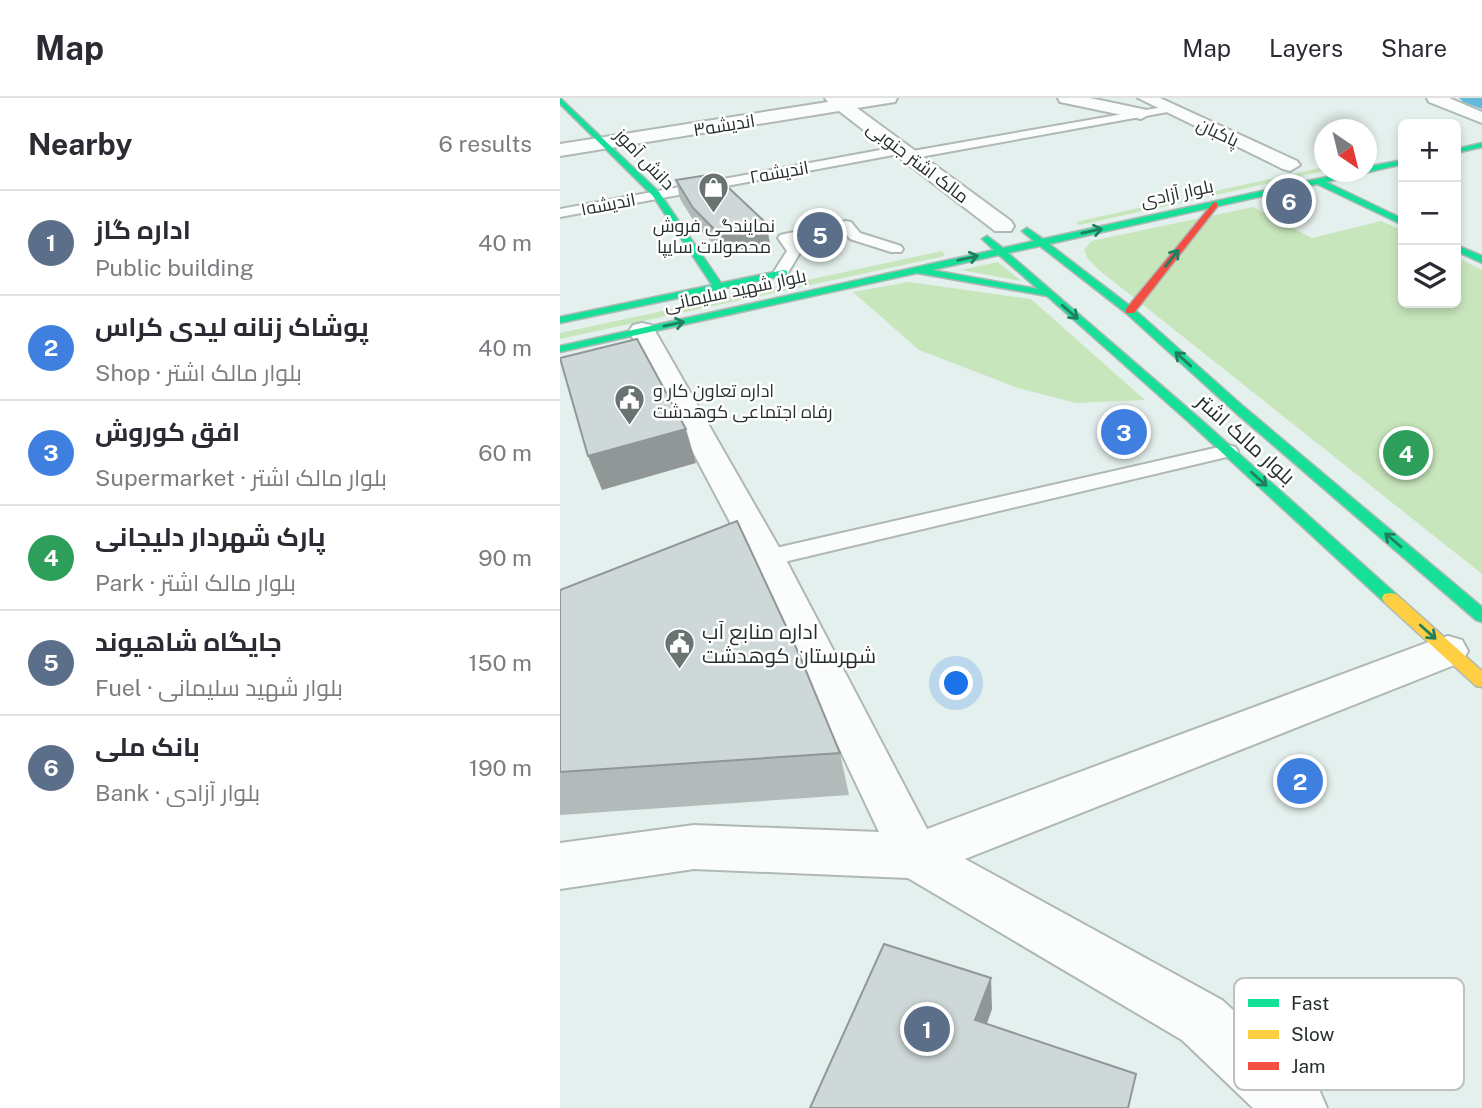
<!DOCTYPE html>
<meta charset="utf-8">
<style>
body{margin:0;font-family:"Public Sans",Cairo,sans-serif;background:#f2f2f3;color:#2b2b33}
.controls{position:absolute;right:21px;top:21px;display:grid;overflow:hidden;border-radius:10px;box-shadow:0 4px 10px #0003}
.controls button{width:63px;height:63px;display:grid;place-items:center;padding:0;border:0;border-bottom:2px solid #e1e1e2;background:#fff;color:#2b2b33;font:35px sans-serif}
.compass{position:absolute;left:754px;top:21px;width:63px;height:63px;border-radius:50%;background:#fff;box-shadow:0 4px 10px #0003;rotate:145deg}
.you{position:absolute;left:397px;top:586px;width:24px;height:24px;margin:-18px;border:5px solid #fff;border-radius:50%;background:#1a73e8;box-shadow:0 0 0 10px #1a73e833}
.badge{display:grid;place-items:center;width:46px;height:46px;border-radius:50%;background:#d93025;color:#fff;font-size:23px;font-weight:700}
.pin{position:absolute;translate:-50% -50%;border:4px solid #fff;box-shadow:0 2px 7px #0006}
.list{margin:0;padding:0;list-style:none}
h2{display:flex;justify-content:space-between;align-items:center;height:91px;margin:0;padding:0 28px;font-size:30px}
h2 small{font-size:23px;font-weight:400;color:#7c7c81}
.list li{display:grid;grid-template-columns:46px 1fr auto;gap:21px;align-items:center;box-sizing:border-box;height:105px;padding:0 28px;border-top:2px solid #e1e1e2}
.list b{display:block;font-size:26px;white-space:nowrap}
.list p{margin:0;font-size:23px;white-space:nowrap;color:#7c7c81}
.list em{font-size:23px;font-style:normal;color:#7c7c81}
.icon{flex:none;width:38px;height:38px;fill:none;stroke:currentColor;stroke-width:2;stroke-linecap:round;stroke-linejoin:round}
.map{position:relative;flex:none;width:922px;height:1010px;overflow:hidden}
header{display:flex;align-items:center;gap:42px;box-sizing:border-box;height:98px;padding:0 35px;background:#fff;border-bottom:2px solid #e1e1e2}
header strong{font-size:33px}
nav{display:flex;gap:38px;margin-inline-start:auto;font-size:24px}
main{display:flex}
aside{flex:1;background:#fff}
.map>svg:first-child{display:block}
</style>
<header>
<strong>Map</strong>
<nav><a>Map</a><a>Layers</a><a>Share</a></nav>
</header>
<main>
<aside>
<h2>Nearby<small>6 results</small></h2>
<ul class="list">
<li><span class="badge" style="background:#5c6f8a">1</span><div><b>اداره گاز</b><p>Public building</p></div><em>40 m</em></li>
<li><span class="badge" style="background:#3f7fe0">2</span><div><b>پوشاک زنانه لیدی کراس</b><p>Shop · بلوار مالک اشتر</p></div><em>40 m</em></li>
<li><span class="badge" style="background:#3f7fe0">3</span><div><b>افق کوروش</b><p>Supermarket · بلوار مالک اشتر</p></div><em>60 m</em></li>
<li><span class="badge" style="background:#2e9e5b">4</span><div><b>پارک شهردار دلیجانی</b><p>Park · بلوار مالک اشتر</p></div><em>90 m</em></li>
<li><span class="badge" style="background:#5c6f8a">5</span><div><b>جایگاه شاهیوند</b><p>Fuel · بلوار شهید سلیمانی</p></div><em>150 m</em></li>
<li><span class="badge" style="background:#5c6f8a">6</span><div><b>بانک ملی</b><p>Bank · بلوار آزادی</p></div><em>190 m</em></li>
</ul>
</aside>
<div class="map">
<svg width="922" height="1010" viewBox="0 0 922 1010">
<rect width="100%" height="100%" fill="#e4f0ed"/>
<!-- green -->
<g fill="#c8e6bc">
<path d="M764,69v4l-244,54 -4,-3z"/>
<path d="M693,109l59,31 69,-17 22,10v72h53v-46l26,13v304l-383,-304 -12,-12 -3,-8 7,-9z"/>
<path d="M382,153l3,5 -385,83v-6z"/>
<path d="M438,164l23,19 -60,-11z"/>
<path d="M349,184l122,17 114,101 -69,3 -58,-15 -99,-38 -66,-58z"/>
</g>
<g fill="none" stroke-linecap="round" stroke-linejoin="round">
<!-- canal -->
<path fill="#65badc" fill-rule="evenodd" d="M899,0h23v11l-19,-7z"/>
<defs>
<g id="lane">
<path d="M609,8l5,3 -1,2 -264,48 -4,-1 -1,-5 -344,64v-8l342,-63 4,1 1,5z"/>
<path d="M286,123l5,1 9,11 41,13 2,3 -2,3h-10l-41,-13 -7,-9 -49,10 7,11 -15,25h-10l-3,-3 14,-22 -9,-13 2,-3z"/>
<path d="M668,347l7,2 3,4 -3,4 -468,111 -8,-3 -4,-5 4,-5 8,-3z"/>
</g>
<g id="street">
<path d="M265,0h72l-2,4 -38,6 154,113 3,5 -3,5h-16l-156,-120 -279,45v-12l268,-42z"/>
<path d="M498,0h32l57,12 3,4 -9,5 -81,-17z"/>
<path d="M578,0h22l137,63 3,4 -10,6 -7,-2z"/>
<path d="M867,0h22l33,14v11l-53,-21z"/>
<path d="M82,225l9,2 4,6 130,227 142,271 507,-189 14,-4 14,4 6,11 -6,11 -497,197 257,141 96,87 9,21h-74l-71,-68 -274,-162 -214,-9 -134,20v-46l134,-18 185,7 -130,-274 -120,-227 4,-6z"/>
</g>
<g id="fast">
<path d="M0,0l99,94 62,91 63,-13 3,1v4l-227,48v-6l152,-32 -59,-89 -93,-92z"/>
<path d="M922,45v4l-26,6v-4z"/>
<path d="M843,62v4l-77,18 77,37v6l-86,-41 -268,60 85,65 110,98 238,200v15l-6,-2 -240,-207 -110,-100 -86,-67 -32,7 191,165 197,176 2,4 -2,4h-12l-193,-178 -144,-128 -130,-23 -357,79v-6l434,-96 -12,-11 5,-3 16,12 31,-7 -12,-10 5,-3 16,11 274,-60 34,-7h15v-5zM439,157l39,34 -106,-19z"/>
<path d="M896,147l26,11v7l-26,-12z"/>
</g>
<path id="slow" d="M830,495l6,1 86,77v16l-6,-1 -92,-84 -2,-4 2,-4z"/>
<path id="jam" d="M654,104l3,1v4l-83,106h-8v-4z"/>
</defs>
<!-- lane casing -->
<use href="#lane" stroke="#afb8b7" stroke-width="4"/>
<!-- street casing -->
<use href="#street" stroke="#afb8b7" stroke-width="4"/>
<!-- fast casing -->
<use href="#fast" stroke="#afb8b7" stroke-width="3"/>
<!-- slow casing -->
<use href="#slow" stroke="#afb8b7" stroke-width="3"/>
<!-- jam casing -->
<use href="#jam" stroke="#afb8b7" stroke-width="3"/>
<!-- lane -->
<use href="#lane" fill="#fbfdfc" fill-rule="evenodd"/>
<!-- street -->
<use href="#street" fill="#fbfdfc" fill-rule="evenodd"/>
<!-- fast -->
<use href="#fast" fill="#16e098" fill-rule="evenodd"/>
<!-- slow -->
<use href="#slow" fill="#ffcf43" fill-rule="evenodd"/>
<!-- jam -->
<use href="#jam" fill="#f24e42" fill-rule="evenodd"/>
</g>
<!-- wall -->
<g fill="#b2baba">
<path d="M116,82l90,43 4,21 -47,10 -25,-26 -18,-29z"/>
<path d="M0,492l280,163 9,42 -289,20z"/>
</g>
<!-- shaded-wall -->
<g fill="#919797">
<path d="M206,125l4,21 -47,10 -5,-21z"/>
<path d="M126,331l10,34 -94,27 -14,-34z"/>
<path d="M431,880l1,31 -14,40 -3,-29z"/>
</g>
<!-- building -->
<g fill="#cfd8d8" stroke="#919797" stroke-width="2">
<path d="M154,76l52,49 -48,10 -25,-25 -17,-28z"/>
<path d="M77,241l49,90 -98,27 -28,-98z"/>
<path d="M177,423l62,133 41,99 -280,19v-182z"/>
<path d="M324,846l107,34 -16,42 161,54 -8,34h-318z"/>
</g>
<!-- one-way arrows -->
<defs><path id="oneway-shaft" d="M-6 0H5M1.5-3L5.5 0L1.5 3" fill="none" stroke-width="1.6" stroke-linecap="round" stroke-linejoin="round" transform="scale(1.75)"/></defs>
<g stroke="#1f7f5e">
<use href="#oneway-shaft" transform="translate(532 133) rotate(-12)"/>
<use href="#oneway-shaft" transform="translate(408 160) rotate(-13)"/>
<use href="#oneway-shaft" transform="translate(612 160) rotate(-52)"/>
<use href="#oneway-shaft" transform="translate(510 214) rotate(41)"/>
<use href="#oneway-shaft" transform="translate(114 226) rotate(-12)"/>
<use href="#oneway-shaft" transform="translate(623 261) rotate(-138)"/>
<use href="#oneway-shaft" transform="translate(699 381) rotate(42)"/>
<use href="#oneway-shaft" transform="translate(833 442) rotate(-140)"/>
<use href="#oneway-shaft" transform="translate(868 534) rotate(42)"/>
</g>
<!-- icons -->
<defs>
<symbol id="shop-pin" viewBox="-11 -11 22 30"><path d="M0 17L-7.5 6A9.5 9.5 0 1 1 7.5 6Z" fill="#697371" stroke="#fff"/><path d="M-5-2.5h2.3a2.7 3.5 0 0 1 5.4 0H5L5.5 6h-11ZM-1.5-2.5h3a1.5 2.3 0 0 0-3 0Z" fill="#fff"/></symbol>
<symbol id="civic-pin" viewBox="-11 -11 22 30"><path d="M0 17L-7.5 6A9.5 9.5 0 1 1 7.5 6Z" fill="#697371" stroke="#fff"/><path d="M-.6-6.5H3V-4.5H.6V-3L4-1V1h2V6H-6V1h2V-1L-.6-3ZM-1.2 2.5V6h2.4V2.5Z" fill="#fff"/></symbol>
</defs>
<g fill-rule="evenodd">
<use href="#shop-pin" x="136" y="72" width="35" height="47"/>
<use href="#civic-pin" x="52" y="284" width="35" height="47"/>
<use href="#civic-pin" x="102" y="528" width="35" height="47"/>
</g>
<g text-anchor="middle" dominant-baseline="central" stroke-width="5" stroke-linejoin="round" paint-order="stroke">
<!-- far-street labels -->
<g font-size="18" fill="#272f2e" stroke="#fff">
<text transform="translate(164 27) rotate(-9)">اندیشه۳</text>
<text transform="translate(658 34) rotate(25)">پاکبان</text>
<text transform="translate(85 61) rotate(46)">دانش آموز</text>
<text transform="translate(358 64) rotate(37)">مالک اشتر جنوبی</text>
<text transform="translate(219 74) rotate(-10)">اندیشه۲</text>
<text transform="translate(617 95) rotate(-12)">بلوار آزادی</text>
<text transform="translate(48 106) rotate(-11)">اندیشه۱</text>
<text transform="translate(175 192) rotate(-12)">بلوار شهید سلیمانی</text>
</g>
<!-- far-poi labels -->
<g font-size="18" fill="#272f2e" stroke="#fff">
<text x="154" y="127">نمایندگی فروش<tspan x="154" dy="21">محصولات سایپا</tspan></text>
<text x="93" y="292" text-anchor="start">اداره تعاون کار و<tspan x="93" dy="21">رفاه اجتماعی کوهدشت</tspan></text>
</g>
<!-- street labels -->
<g font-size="21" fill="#272f2e" stroke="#fff">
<text transform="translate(686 341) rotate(42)">بلوار مالک اشتر</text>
</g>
<!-- poi labels -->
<g font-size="21" fill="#272f2e" stroke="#fff" text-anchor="start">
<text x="142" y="533">اداره منابع آب<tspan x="142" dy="24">شهرستان کوهدشت</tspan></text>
</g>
</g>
<!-- legend -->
<rect x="674" y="880" width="230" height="112" rx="10" fill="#fff" stroke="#bec1c0" stroke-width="2"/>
<rect x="688" y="901" width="31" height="8" fill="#16e098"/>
<rect x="688" y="932" width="31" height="9" fill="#ffcf43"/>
<rect x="688" y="964" width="31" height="8" fill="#f24e42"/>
<g font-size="19" fill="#272f2e">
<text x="731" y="912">Fast</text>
<text x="731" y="943">Slow</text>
<text x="731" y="975">Jam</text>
</g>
</svg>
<div class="controls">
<button>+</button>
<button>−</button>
<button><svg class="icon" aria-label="layers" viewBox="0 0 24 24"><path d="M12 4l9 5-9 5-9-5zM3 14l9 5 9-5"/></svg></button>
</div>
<svg class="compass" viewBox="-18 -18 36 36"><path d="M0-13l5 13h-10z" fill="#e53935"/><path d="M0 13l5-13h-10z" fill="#7c7c81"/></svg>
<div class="you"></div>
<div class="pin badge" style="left:367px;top:931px;background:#5c6f8a">1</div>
<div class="pin badge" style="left:740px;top:683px;background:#3f7fe0">2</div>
<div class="pin badge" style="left:564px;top:334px;background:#3f7fe0">3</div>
<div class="pin badge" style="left:846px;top:355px;background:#2e9e5b">4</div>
<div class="pin badge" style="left:260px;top:137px;background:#5c6f8a">5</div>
<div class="pin badge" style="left:729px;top:103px;background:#5c6f8a">6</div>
</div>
</main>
